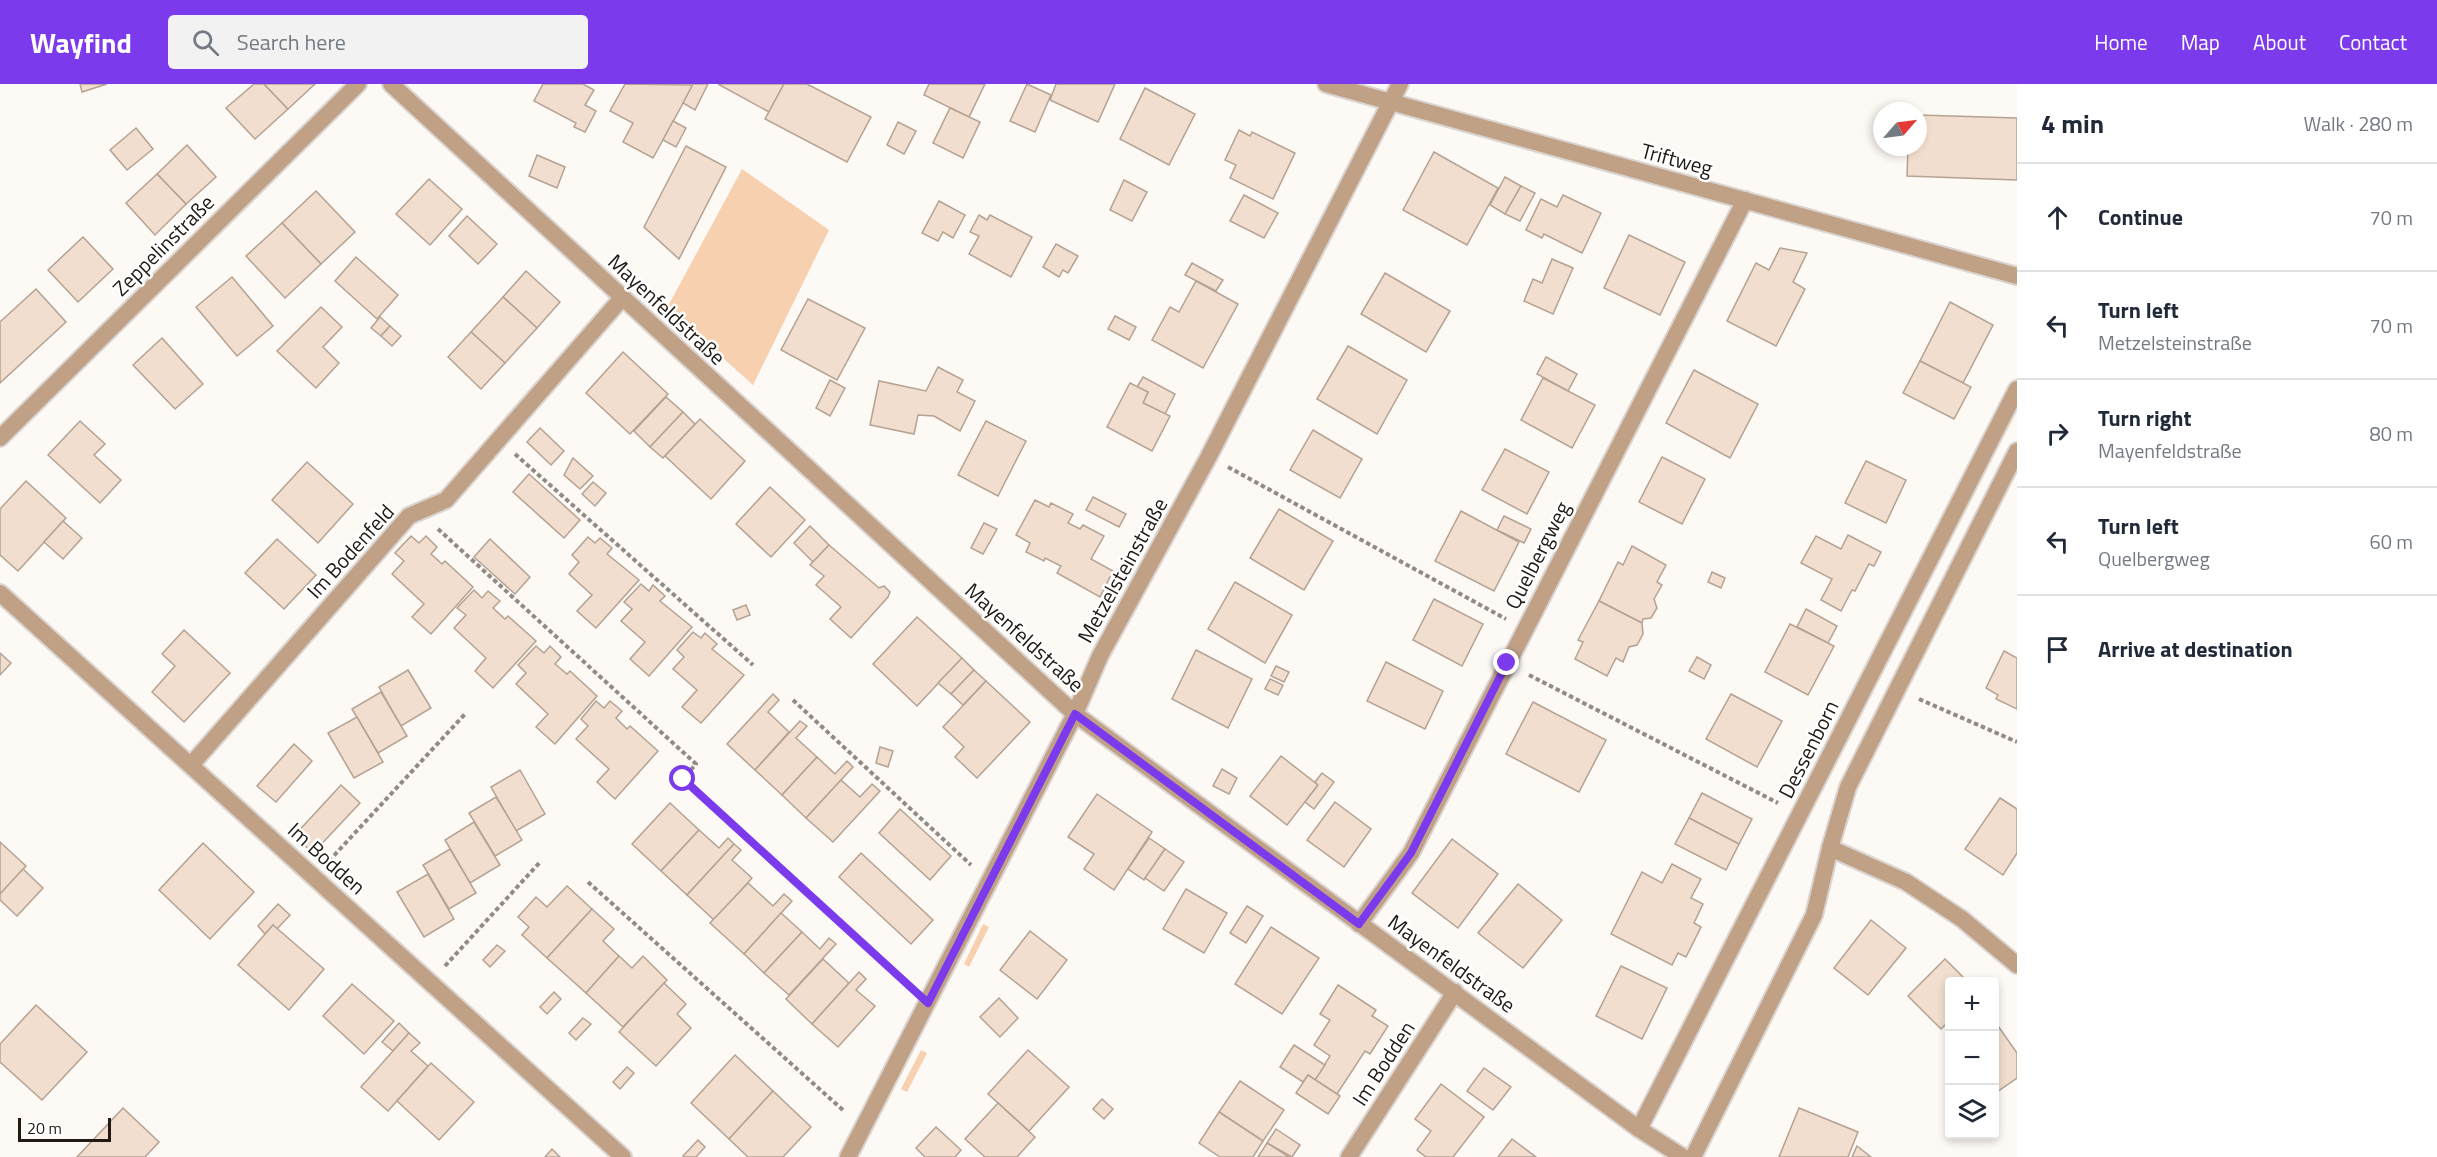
<!DOCTYPE html>
<meta charset="utf-8">
<style>
body{margin:0;font-family:"Titillium Web",sans-serif;background:#f2f2f3;color:#1f2937}
.controls{position:absolute;right:18px;bottom:18px;display:grid;overflow:hidden;border-radius:6px;box-shadow:0 3px 9px #0003}
.controls button{width:54px;height:54px;display:grid;place-items:center;padding:0;border:0;border-bottom:2px solid #e0e1e3;background:#fff;color:#1f2937;font:30px sans-serif}
.compass{position:absolute;left:1873px;top:18px;width:54px;height:54px;border-radius:50%;background:#fff;box-shadow:0 3px 9px #0003;rotate:62deg}
.scale{position:absolute;left:18px;bottom:15px;width:93px;box-sizing:border-box;padding-left:6px;border:3px solid #201914;border-top:0;font-size:16px;line-height:21px;white-space:nowrap;color:#201914;-webkit-text-stroke:4px #fff;paint-order:stroke}
.stop{position:absolute;width:18px;height:18px;margin:-14px;border:4px solid #7c3aed;border-radius:50%;background:#fff}
.stop.end{background:#7c3aed;border-color:#fff;box-shadow:0 2px 6px #0008}
.list{margin:0;padding:0;list-style:none}
h2{display:flex;justify-content:space-between;align-items:center;height:78px;margin:0;padding:0 24px;font-size:26px}
h2 small{font-size:20px;font-weight:400;color:#747a83}
.list li{display:grid;grid-template-columns:39px 1fr auto;gap:18px;align-items:center;box-sizing:border-box;height:108px;padding:0 24px;border-top:2px solid #e0e1e3}
.list b{display:block;font-size:22px;white-space:nowrap}
.list p{margin:0;font-size:20px;white-space:nowrap;color:#747a83}
.list em{font-size:20px;font-style:normal;color:#747a83}
.icon{flex:none;width:33px;height:33px;fill:none;stroke:currentColor;stroke-width:2;stroke-linecap:round;stroke-linejoin:round}
.map{position:relative;flex:none;width:2017px;height:1073px;overflow:hidden}
header{display:flex;align-items:center;gap:36px;box-sizing:border-box;height:84px;padding:0 30px;background:#7c3aed;color:#fff}
header strong{font-size:28px}
nav{display:flex;gap:33px;margin-inline-start:auto;font-size:21px}
.search{width:420px;height:54px;background:#f2f2f3;display:flex;align-items:center;gap:15px;box-sizing:border-box;padding:0 21px;border-radius:6px;color:#747a83;font-size:22px}
main{display:flex}
aside{flex:1;background:#fff}
.map>svg:first-child{display:block}
</style>
<header>
<strong>Wayfind</strong>
<div class="search"><svg class="icon" aria-label="search" viewBox="0 0 24 24"><circle cx="10" cy="10" r="6"/><path d="M15 15l6 6"/></svg>Search here</div>
<nav><a>Home</a><a>Map</a><a>About</a><a>Contact</a></nav>
</header>
<main>
<div class="map">
<svg width="2017" height="1073" viewBox="0 0 2017 1073">
<rect width="100%" height="100%" fill="#fdf9f5"/>
<!-- green -->
<g fill="#f6d0af">
<path d="M742,85l87,61 -76,155 -86,-77z"/>
<path d="M983,840l6,3 -20,40 -5,-3z"/>
<path d="M921,966l6,3 -20,39 -6,-3z"/>
</g>
<!-- building -->
<g fill="#f2dece" stroke="#b4a293" stroke-width="1.5">
<path d="M80,0h27l-25,8z"/>
<path d="M254,0h10l24,25 -33,30 -29,-31z"/>
<path d="M264,0h51l-27,25z"/>
<path d="M543,0h40l11,6 -9,15 11,6 -11,21 -11,-5 2,-4 -42,-22z"/>
<path d="M625,0l68,1 -40,73 -30,-16 10,-19 -23,-12z"/>
<path d="M708,0l-13,26 -12,-7 10,-19z"/>
<path d="M718,0h66l-15,28z"/>
<path d="M784,0h23l64,33 -24,45 -82,-43z"/>
<path d="M929,0h56l-16,33 -45,-22z"/>
<path d="M1027,0l24,11 -16,37 -25,-11z"/>
<path d="M1056,0h59l-17,38 -48,-22z"/>
<path d="M1145,4l50,26 -26,51 -49,-26z"/>
<path d="M950,24l30,14 -17,36 -30,-15z"/>
<path d="M1918,31l99,3v62l-110,-4 1,-29h10z"/>
<path d="M673,37l13,7 -10,19 -13,-7z"/>
<path d="M898,38l18,9 -12,23 -17,-9z"/>
<path d="M136,44l17,21 -26,21 -17,-20z"/>
<path d="M1239,46l11,6 2,-4 43,21 -22,46 -43,-21 6,-13 -11,-5z"/>
<path d="M187,61l29,32 -30,27 -29,-30z"/>
<path d="M686,62l40,21 -47,92 -35,-32z"/>
<path d="M1434,68l64,36 -31,57 -64,-35z"/>
<path d="M537,71l28,12 -8,21 -28,-12z"/>
<path d="M157,90l29,30 -31,31 -29,-32z"/>
<path d="M1505,93l16,9 -16,28 -15,-9z"/>
<path d="M429,95l33,30 -32,36 -34,-31z"/>
<path d="M1124,96l23,12 -15,29 -22,-11z"/>
<path d="M1521,102l14,7 -15,28 -15,-7z"/>
<path d="M316,107l39,41 -34,32 -39,-41z"/>
<path d="M1244,111l34,18 -14,25 -34,-17z"/>
<path d="M1563,111l38,18 -19,40 -38,-19 -2,4 -16,-8 15,-31 16,8z"/>
<path d="M939,117l26,14 -12,23 -10,-6 -5,9 -16,-8z"/>
<path d="M979,131l8,5 3,-5 42,22 -21,40 -42,-23 10,-18 -9,-4z"/>
<path d="M467,132l30,28 -19,20 -29,-28z"/>
<path d="M282,139l39,41 -36,34 -39,-42z"/>
<path d="M1629,151l56,27 -25,53 -56,-27z"/>
<path d="M83,153l30,32 -35,33 -30,-32z"/>
<path d="M1056,160l22,12 -10,17 -5,-3 -4,7 -16,-10z"/>
<path d="M1780,164l27,5 -14,29 12,7 -29,57 -49,-25 29,-58 13,7z"/>
<path d="M356,173l42,38 -21,24 -42,-38z"/>
<path d="M1552,175l21,9 -20,46 -29,-13 9,-22 9,4z"/>
<path d="M1192,179l31,17 -7,11 -31,-16z"/>
<path d="M526,187l34,31 -23,26 -34,-31z"/>
<path d="M1385,189l65,38 -24,41 -65,-38z"/>
<path d="M232,193l41,49 -36,30 -41,-49z"/>
<path d="M1196,197l42,23 -35,64 -51,-28 18,-33 9,5z"/>
<path d="M36,205l30,33 -66,61v-61z"/>
<path d="M503,213l34,31 -32,35 -34,-31z"/>
<path d="M808,215l57,29 -28,52 -56,-30z"/>
<path d="M1950,218l43,23 -30,58 -43,-22z"/>
<path d="M321,223l21,20 -19,20 16,16 -23,25 -39,-37z"/>
<path d="M1115,232l21,11 -7,13 -21,-11z"/>
<path d="M380,233l10,9 -9,10 -10,-8z"/>
<path d="M390,242l11,10 -9,10 -11,-10z"/>
<path d="M471,248l34,31 -24,26 -33,-32z"/>
<path d="M162,254l41,46 -28,25 -42,-44z"/>
<path d="M1348,262l59,34 -30,54 -60,-35z"/>
<path d="M623,268l45,42 -38,40 -44,-41z"/>
<path d="M1546,273l31,17 -9,17 -31,-17z"/>
<path d="M1920,277l51,26 -17,32 -51,-26z"/>
<path d="M938,283l25,13 -6,12 18,9 -15,30 -26,-15 -16,-1 -4,19 -44,-9 9,-44 47,10z"/>
<path d="M1694,286l64,34 -28,54 -64,-35z"/>
<path d="M1143,293l32,17 -10,20 -22,-11 5,-11 -11,-5z"/>
<path d="M1543,294l52,27 -23,43 -51,-28z"/>
<path d="M830,296l15,8 -15,28 -14,-8z"/>
<path d="M1130,299l18,9 -5,11 27,13 -18,35 -45,-24z"/>
<path d="M666,313l17,15 -33,35 -16,-16z"/>
<path d="M683,328l12,12 -32,34 -13,-11z"/>
<path d="M700,335l45,42 -34,38 -46,-43z"/>
<path d="M80,337l25,23 -11,11 27,25 -21,23 -52,-48z"/>
<path d="M986,337l40,20 -28,55 -40,-21z"/>
<path d="M540,344l24,23 -13,14 -24,-23z"/>
<path d="M1313,346l49,29 -22,39 -50,-28z"/>
<path d="M1505,365l44,23 -22,42 -45,-24z"/>
<path d="M1662,373l43,22 -23,45 -43,-22z"/>
<path d="M573,374l20,18 -13,13 -16,-14z"/>
<path d="M1866,377l40,19 -20,43 -41,-20z"/>
<path d="M307,378l46,42 -35,39 -46,-43z"/>
<path d="M529,390l51,46 -16,18 -51,-46z"/>
<path d="M26,397l40,37 -48,53 -18,-16v-46z"/>
<path d="M593,398l13,11 -11,13 -13,-12z"/>
<path d="M770,403l35,33 -34,37 -35,-33z"/>
<path d="M1093,413l33,17 -7,13 -33,-17z"/>
<path d="M1035,416l14,7 2,-4 22,11 -5,9 12,6 3,-4 21,11 -13,23 22,12 -13,26 -43,-24 4,-7 -16,-8 -1,3 -18,-9 4,-9 -14,-8z"/>
<path d="M1279,425l54,32 -29,49 -54,-32z"/>
<path d="M1461,427l58,31 -25,49 -59,-30z"/>
<path d="M1504,432l27,13 -7,14 -27,-13z"/>
<path d="M63,437l19,17 -19,21 -19,-17z"/>
<path d="M984,439l13,6 -14,25 -12,-6z"/>
<path d="M810,442l19,19 -16,17 -19,-19z"/>
<path d="M1848,451l33,17 -7,14 -5,-2 -14,27 -3,-1 -11,21 -20,-11 11,-21 -31,-16 15,-27 25,13z"/>
<path d="M411,452l8,7 7,-7 11,11 -6,7 11,10 3,-3 28,26 -42,47 -19,-17 12,-13 -32,-30 12,-13 -9,-8z"/>
<path d="M588,453l7,6 5,-5 12,10 -5,6 32,26 -43,48 -19,-17 15,-16 -23,-21 10,-12 -7,-7z"/>
<path d="M277,455l39,36 -32,34 -39,-36z"/>
<path d="M490,455l40,38 -15,17 -41,-37z"/>
<path d="M829,461l50,43 5,-2 6,6 -2,5 -37,41 -21,-19 11,-12 -25,-22 8,-9 -14,-11z"/>
<path d="M1632,462l34,19 -9,17 5,3 -8,14 3,9 -6,10 -8,1 -1,4 -43,-22 19,-39 5,3z"/>
<path d="M1712,488l13,6 -4,10 -13,-6z"/>
<path d="M1235,498l57,33 -27,48 -57,-34z"/>
<path d="M641,500l8,7 4,-6 12,11 -5,5 32,26 -43,49 -19,-17 15,-17 -24,-21 11,-12 -8,-7z"/>
<path d="M474,506l8,8 6,-7 12,10 -7,7 12,11 3,-3 28,25 -43,47 -18,-17 11,-13 -32,-30 12,-13 -9,-7z"/>
<path d="M1434,515l49,25 -21,42 -49,-26z"/>
<path d="M1599,517l43,22 1,11 -6,11 -8,2 -6,15 -7,-4 -9,18 -32,-17 8,-17 -5,-2z"/>
<path d="M746,521l4,10 -13,5 -4,-10z"/>
<path d="M1806,525l31,17 -9,17 -31,-16z"/>
<path d="M917,533l45,41 -45,48 -44,-42z"/>
<path d="M1790,540l44,22 -26,49 -43,-23z"/>
<path d="M184,546l46,43 -46,49 -32,-30 23,-26 -13,-12z"/>
<path d="M693,548l8,6 4,-5 12,11 -5,5 32,26 -43,48 -19,-16 15,-17 -24,-21 11,-12 -7,-7z"/>
<path d="M536,562l8,7 6,-7 11,11 -6,7 12,10 3,-3 27,25 -42,48 -19,-17 12,-13 -32,-30 10,-11 -8,-8z"/>
<path d="M1196,566l56,29 -24,49 -56,-29z"/>
<path d="M2004,567l13,7v51l-21,-10 2,-4 -12,-7z"/>
<path d="M0,569l11,10 -11,12z"/>
<path d="M1697,573l14,8 -7,14 -15,-8z"/>
<path d="M962,574l12,12 -23,24 -13,-11z"/>
<path d="M1386,578l57,29 -18,38 -58,-28z"/>
<path d="M1276,582l13,6 -5,10 -13,-6z"/>
<path d="M408,586l23,38 -30,18 -22,-39z"/>
<path d="M974,586l12,11 -23,24 -12,-11z"/>
<path d="M1270,595l13,6 -5,10 -13,-6z"/>
<path d="M986,597l44,41 -53,56 -22,-21 9,-10 -21,-20z"/>
<path d="M381,608l26,44 -29,17 -26,-44z"/>
<path d="M773,610l6,6 -11,12 21,20 -34,38 -28,-26z"/>
<path d="M1731,610l51,27 -25,46 -51,-28z"/>
<path d="M596,617l8,7 6,-7 12,10 -6,7 11,11 3,-3 28,25 -43,48 -18,-17 12,-13 -33,-30 12,-13 -7,-7z"/>
<path d="M1533,618l73,38 -27,52 -73,-38z"/>
<path d="M357,633l26,45 -29,16 -26,-45z"/>
<path d="M800,637l7,5 -11,12 21,19 -35,38 -27,-25z"/>
<path d="M294,660l18,17 -36,41 -19,-16z"/>
<path d="M880,663l13,4 -5,16 -12,-4z"/>
<path d="M1281,672l37,29 -31,40 -37,-29z"/>
<path d="M817,673l18,17 12,-13 6,6 -47,51 -24,-23z"/>
<path d="M1222,685l15,9 -8,16 -16,-8z"/>
<path d="M520,686l25,44 -29,17 -25,-44z"/>
<path d="M1322,689l12,9 -20,27 -9,-7 13,-17 -3,-3z"/>
<path d="M841,696l19,17 12,-13 8,7 -47,51 -27,-24z"/>
<path d="M341,701l19,18 -47,50 -19,-17z"/>
<path d="M1702,709l50,26 -13,25 -50,-26z"/>
<path d="M1097,710l55,38 -38,58 -30,-21 10,-15 -26,-17z"/>
<path d="M496,713l26,43 -27,16 -26,-43z"/>
<path d="M2000,714l17,11v44l-14,22 -38,-26z"/>
<path d="M1335,718l36,27 -27,38 -37,-27z"/>
<path d="M670,719l29,27 -38,41 -29,-27z"/>
<path d="M900,725l51,47 -21,24 -51,-47z"/>
<path d="M1689,734l50,26 -13,26 -51,-26z"/>
<path d="M474,738l26,43 -30,18 -25,-43z"/>
<path d="M699,746l20,18 9,-10 6,6 -47,51 -26,-24z"/>
<path d="M1149,754l16,11 -21,31 -16,-11z"/>
<path d="M1452,755l46,35 -40,54 -46,-35z"/>
<path d="M0,758l26,24 -26,28z"/>
<path d="M203,759l51,49 -44,47 -51,-49z"/>
<path d="M734,760l7,6 -9,10 20,18 -38,42 -27,-25z"/>
<path d="M450,765l26,44 -27,16 -26,-44z"/>
<path d="M1165,765l19,13 -20,29 -19,-13z"/>
<path d="M861,769l72,67 -22,24 -72,-67z"/>
<path d="M1672,780l29,15 -10,19 12,6 -9,19 7,4 -15,30 -8,-4 -6,12 -61,-31 31,-62 20,11z"/>
<path d="M23,785l20,19 -26,28 -17,-16v-6z"/>
<path d="M428,790l26,45 -30,18 -27,-45z"/>
<path d="M748,799l25,23 11,-12 8,7 -48,53 -34,-31z"/>
<path d="M1518,800l44,36 -39,48 -45,-35z"/>
<path d="M567,802l25,23 -45,49 -25,-23 7,-8 -11,-10 18,-20 11,10z"/>
<path d="M1186,805l41,24 -23,40 -41,-24z"/>
<path d="M278,820l12,11 -13,14 -4,-4 -8,9 -7,-8z"/>
<path d="M1247,822l16,10 -17,27 -16,-10z"/>
<path d="M592,825l22,20 -11,12 16,15 -33,37 -39,-35z"/>
<path d="M781,829l21,19 -38,41 -20,-19z"/>
<path d="M1871,836l35,28 -38,47 -34,-27z"/>
<path d="M273,841l51,44 -35,41 -51,-45z"/>
<path d="M1271,843l48,31 -37,56 -47,-30z"/>
<path d="M1030,847l37,29 -30,39 -37,-29z"/>
<path d="M802,848l18,17 9,-11 7,6 -47,51 -25,-22z"/>
<path d="M497,861l8,6 -15,16 -7,-7z"/>
<path d="M619,872l13,12 11,-12 24,24 -44,47 -37,-34z"/>
<path d="M823,875l26,24 -37,41 -26,-25z"/>
<path d="M1945,875l23,23h-18v38l-9,9 -33,-33z"/>
<path d="M1621,882l46,22 -25,51 -46,-23z"/>
<path d="M859,888l7,7 -10,11 19,16 -37,41 -26,-23z"/>
<path d="M664,899l22,21 -9,10 14,14 -35,38 -37,-34z"/>
<path d="M352,900l42,37 -30,33 -41,-38z"/>
<path d="M1338,901l38,25 -4,6 16,10 -18,28 -5,-3 -28,43 -22,-14 15,-24 -16,-11 16,-25 -10,-6z"/>
<path d="M554,908l7,7 -14,15 -7,-7z"/>
<path d="M999,914l19,20 -18,19 -20,-20z"/>
<path d="M36,921l51,47 -45,48 -42,-38v-18z"/>
<path d="M583,934l8,6 -15,16 -7,-7z"/>
<path d="M399,939l10,10 -16,18 -11,-9z"/>
<path d="M1996,939l21,30v25l-23,16z"/>
<path d="M409,949l11,10 -9,8 17,15 -40,45 -27,-24z"/>
<path d="M1294,961l31,20 -10,15 -7,-5 -5,7 -23,-15z"/>
<path d="M1028,966l41,37 -40,44 -41,-37z"/>
<path d="M735,971l38,36 -44,48 -38,-36z"/>
<path d="M431,979l43,39 -35,38 -42,-39z"/>
<path d="M627,983l7,6 -14,16 -7,-7z"/>
<path d="M1484,984l27,19 -18,23 -26,-19z"/>
<path d="M1308,991l32,21 -12,18 -32,-21z"/>
<path d="M1240,997l44,29 -21,31 -44,-29z"/>
<path d="M1441,1000l43,33 -31,40h-27l-9,-7 14,-19 -16,-12z"/>
<path d="M773,1007l38,36 -28,30h-35l-19,-18z"/>
<path d="M1102,1015l11,10 -9,10 -11,-10z"/>
<path d="M998,1019l37,34 -18,20h-32l-20,-18z"/>
<path d="M123,1024l36,34 -14,15h-68z"/>
<path d="M1799,1024l59,24 -10,25h-69z"/>
<path d="M1219,1028l44,29 -10,16h-33l-21,-14z"/>
<path d="M936,1043l25,23 -6,7h-30l-9,-9z"/>
<path d="M1276,1045l24,16 -8,12 -25,-14z"/>
<path d="M1512,1055l24,18h-38z"/>
<path d="M698,1056l7,7 -9,10h-11l-2,-1z"/>
<path d="M1267,1059l22,14h-31z"/>
<path d="M1857,1062l14,11h-19z"/>
<path d="M552,1065l8,8h-15z"/>
</g>
<g fill="none" stroke-linecap="round" stroke-linejoin="round">
<defs>
<g id="minor">
<path d="M391,0l684,630 564,415 44,28"/>
<path d="M1326,0l691,192"/>
<path d="M0,354l358,-354"/>
<path d="M0,509l623,564"/>
<path d="M191,681l218,-249 37,-16 176,-202"/>
<path d="M1830,764l76,34 56,37 55,46"/>
<path d="M1359,840l52,-71 334,-653"/>
<path d="M1639,1045l378,-740"/>
<path d="M848,1073l227,-443 25,-58 109,-200 191,-372"/>
<path d="M1349,1073l106,-165"/>
<path d="M1693,1073l121,-242 16,-67 18,-61 169,-336"/>
</g>
</defs>
<!-- minor casing -->
<use href="#minor" stroke="#dad5d1" stroke-width="20"/>
<!-- path -->
<g stroke="#908b86" stroke-width="4" stroke-dasharray="4.5 3" stroke-linecap="butt">
<path d="M515,370l238,211"/>
<path d="M1228,383l278,152"/>
<path d="M438,445l258,235 -13,15 227,207"/>
<path d="M1529,591l249,128"/>
<path d="M1919,615l98,43"/>
<path d="M793,616l178,165"/>
<path d="M329,777l136,-147"/>
<path d="M588,798l256,229"/>
<path d="M445,882l96,-105"/>
</g>
<!-- minor -->
<use href="#minor" stroke="#c0a186" stroke-width="16"/>
</g>
<g fill="none" stroke-linecap="round" stroke-linejoin="round">
<!-- route -->
<path stroke="#7c3aed" stroke-width="8" d="M683,695l245,224 147,-289 284,210 52,-71 96,-190"/>
</g>
<g text-anchor="middle" dominant-baseline="central" stroke-width="5" stroke-linejoin="round" paint-order="stroke">
<!-- street labels -->
<g font-size="21" fill="#201914" stroke="#fff">
<text transform="translate(1677 75) rotate(15)">Triftweg</text>
<text transform="translate(163 161) rotate(-45)">Zeppelinstraße</text>
<text transform="translate(667 225) rotate(43)">Mayenfeldstraße</text>
<text transform="translate(350 467) rotate(-48)">Im Bodenfeld</text>
<text transform="translate(1537 471) rotate(-63)">Quelbergweg</text>
<text transform="translate(1122 486) rotate(-61)">Metzelsteinstraße</text>
<text transform="translate(1025 553) rotate(42)">Mayenfeldstraße</text>
<text transform="translate(1808 665) rotate(-63)">Dessenborn</text>
<text transform="translate(327 774) rotate(42)">Im Bodden</text>
<text transform="translate(1452 879) rotate(36)">Mayenfeldstraße</text>
<text transform="translate(1383 979) rotate(-57)">Im Bodden</text>
</g>
</g>
</svg>
<div class="controls">
<button>+</button>
<button>−</button>
<button><svg class="icon" aria-label="layers" viewBox="0 0 24 24"><path d="M12 4l9 5-9 5-9-5zM3 14l9 5 9-5"/></svg></button>
</div>
<svg class="compass" viewBox="-18 -18 36 36"><path d="M0-13l5 13h-10z" fill="#e53935"/><path d="M0 13l5-13h-10z" fill="#747a83"/></svg>
<div class="scale">20 m</div>
<div class="stop" style="left:683px;top:695px"></div>
<div class="stop end" style="left:1507px;top:579px"></div>
</div>
<aside>
<h2>4 min<small>Walk · 280 m</small></h2>
<ul class="list">
<li><svg class="icon" aria-label="ahead" viewBox="0 0 24 24"><path d="M12 20V5M6 11l6-6 6 6"/></svg><div><b>Continue</b></div><em>70 m</em></li>
<li><svg class="icon" aria-label="left" viewBox="0 0 24 24"><path d="M17 20v-9H6M10 6l-5 5 5 5"/></svg><div><b>Turn left</b><p>Metzelsteinstraße</p></div><em>70 m</em></li>
<li><svg class="icon" aria-label="right" viewBox="0 0 24 24"><path d="M7 20v-9h11M14 6l5 5-5 5"/></svg><div><b>Turn right</b><p>Mayenfeldstraße</p></div><em>80 m</em></li>
<li><svg class="icon" aria-label="left" viewBox="0 0 24 24"><path d="M17 20v-9H6M10 6l-5 5 5 5"/></svg><div><b>Turn left</b><p>Quelbergweg</p></div><em>60 m</em></li>
<li><svg class="icon" aria-label="arrive" viewBox="0 0 24 24"><path d="M6 21V4h12l-3 4 3 4H6"/></svg><div><b>Arrive at destination</b></div></li>
</ul>
</aside>
</main>
